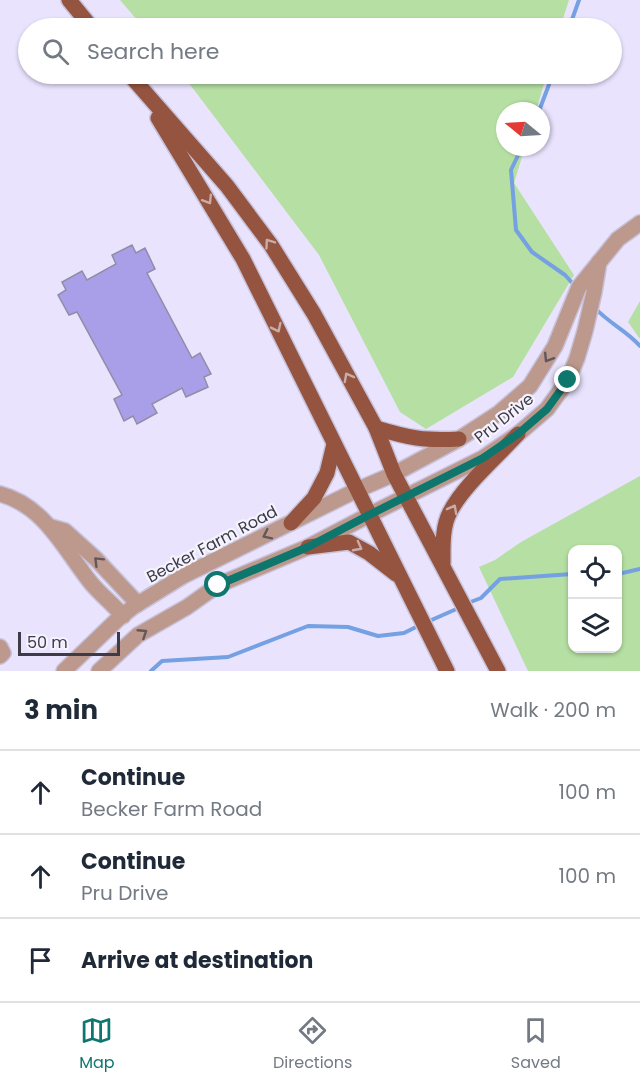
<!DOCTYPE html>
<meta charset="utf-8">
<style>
body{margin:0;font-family:Poppins,sans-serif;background:#f2f2f3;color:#1f2937}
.controls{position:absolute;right:18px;bottom:18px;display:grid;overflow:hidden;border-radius:12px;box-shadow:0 2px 4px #0004}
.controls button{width:54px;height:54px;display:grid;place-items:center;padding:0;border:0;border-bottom:2px solid #e0e1e3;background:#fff;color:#1f2937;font:30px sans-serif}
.compass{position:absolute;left:496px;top:102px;width:54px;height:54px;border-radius:50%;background:#fff;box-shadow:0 2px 4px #0004;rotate:288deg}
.scale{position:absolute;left:18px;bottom:15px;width:102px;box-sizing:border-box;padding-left:6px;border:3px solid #3d3b46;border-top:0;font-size:16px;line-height:21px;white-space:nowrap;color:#3d3b46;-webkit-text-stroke:4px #f5f3fe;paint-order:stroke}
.stop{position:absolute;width:18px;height:18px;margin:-14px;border:4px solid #0f766e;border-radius:50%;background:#fff}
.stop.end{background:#0f766e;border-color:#fff;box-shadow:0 2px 6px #0008}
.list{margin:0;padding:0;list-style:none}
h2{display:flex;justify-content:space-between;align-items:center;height:78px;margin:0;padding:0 24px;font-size:26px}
h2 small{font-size:20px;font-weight:400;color:#747a83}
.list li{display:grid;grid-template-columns:39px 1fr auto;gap:18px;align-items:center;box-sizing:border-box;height:84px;padding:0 24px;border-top:2px solid #e0e1e3}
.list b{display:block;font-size:22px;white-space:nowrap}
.list p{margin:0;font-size:20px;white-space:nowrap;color:#747a83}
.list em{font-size:20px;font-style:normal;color:#747a83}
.icon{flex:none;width:33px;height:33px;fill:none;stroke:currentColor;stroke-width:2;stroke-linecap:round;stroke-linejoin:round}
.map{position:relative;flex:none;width:640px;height:671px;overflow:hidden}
.search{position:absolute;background:#fff;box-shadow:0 2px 4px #0004;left:18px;right:18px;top:18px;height:66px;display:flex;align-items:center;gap:15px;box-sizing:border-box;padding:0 21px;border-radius:33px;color:#747a83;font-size:22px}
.sheet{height:330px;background:#fff}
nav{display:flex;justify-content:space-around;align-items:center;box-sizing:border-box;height:84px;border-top:2px solid #e0e1e3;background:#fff;font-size:16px;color:#747a83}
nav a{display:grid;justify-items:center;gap:3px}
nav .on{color:#0f766e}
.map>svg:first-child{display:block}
</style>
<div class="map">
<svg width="640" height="671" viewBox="0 0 640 671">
<rect width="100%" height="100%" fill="#e9e3fe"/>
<!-- green -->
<g fill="#b6dfa3" fill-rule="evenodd">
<path d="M120,0h449l-9,28h-416z"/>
<path d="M182,74h365l-11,37h-31v36h20l-11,36 60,92 -61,102 -87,52 -26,-17 -81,-157z"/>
<path d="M640,301v38l-12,-17z"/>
<path d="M640,476v195h-112l-49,-104 16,-7 26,-18zM572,550h46v98h-46z"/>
</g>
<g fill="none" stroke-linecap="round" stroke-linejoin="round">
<!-- stream -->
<g stroke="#75a0e1" stroke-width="4">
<path d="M569,28l10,-28"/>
<path d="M539,111l14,-37"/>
<path d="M522,147l-11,23 5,60 16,22 33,23 10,11"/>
<path d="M596,309c13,14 31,22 44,37"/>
<path d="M618,574l22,-5"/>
<path d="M468,603l13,-5 19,-19 72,-5"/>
<path d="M427,622l34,-15"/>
<path d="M151,671l11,-10 66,-4 80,-31 40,1 30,9 26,-3 16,-8"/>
</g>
</g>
<!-- building -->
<path fill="#a99ee8" stroke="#908da7" stroke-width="1.5" d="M132,245l4,8 9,-5 10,21 -8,4 45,85 8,-5 11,21 -7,3 4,10 -22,10 -4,-9 -30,16 5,9 -20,11 -4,-8 -9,5 -10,-22 8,-4 -45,-83 -8,3 -11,-20 8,-5 -4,-8 20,-11 5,9 29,-16 -4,-9z"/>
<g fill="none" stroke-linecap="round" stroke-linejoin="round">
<defs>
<g id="minor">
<path d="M0,494c45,12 64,55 91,89 10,12 22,21 32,33"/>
<path d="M51,527l14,4 31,28 42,45"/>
<path d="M0,647l3,6 -3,3"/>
<path d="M64,671l54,-52 15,-12 50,-31 174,-86 37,-16 65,-35 40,-26 31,-27 25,-40 24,-59 39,-48 22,-16"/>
<path d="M99,671l39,-36 49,-28 31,-22 90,-38 61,-32 114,-57 35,-24 29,-25 21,-29 9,-22 8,-27 9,-39 5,-30"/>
</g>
<g id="major">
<path d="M69,0l23,28"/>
<path d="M129,74l98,112 44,59 43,69 62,114 18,46 104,197"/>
<path d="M158,118l85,141 204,412"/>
<path d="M376,428c33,10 48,13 83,11"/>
<path d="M291,523l23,-25 13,-25 7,-29"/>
<path d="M308,547l41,-5 20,11 27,21"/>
<path d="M443,563c0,-16 -1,-36 7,-51 13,-26 48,-56 68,-78"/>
</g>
</defs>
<!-- minor casing -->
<use href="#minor" stroke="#c7c1d9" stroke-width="18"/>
<!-- major casing -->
<use href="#major" stroke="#c7c1d9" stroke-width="18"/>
<!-- minor -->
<use href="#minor" stroke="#bd988c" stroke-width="15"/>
<!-- major -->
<use href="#major" stroke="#94543f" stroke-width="15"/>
</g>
<!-- one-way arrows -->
<defs><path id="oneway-chevron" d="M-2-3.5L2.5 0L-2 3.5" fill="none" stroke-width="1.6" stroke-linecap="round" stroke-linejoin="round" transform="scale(1.5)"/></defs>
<g stroke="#c9aba8">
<use href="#oneway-chevron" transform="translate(208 200) rotate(58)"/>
<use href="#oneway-chevron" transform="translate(269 243) rotate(-125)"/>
<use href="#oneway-chevron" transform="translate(277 328) rotate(64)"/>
<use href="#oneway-chevron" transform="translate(348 377) rotate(-118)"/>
<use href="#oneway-chevron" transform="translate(453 509) rotate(-62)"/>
<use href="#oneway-chevron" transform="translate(358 547) rotate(28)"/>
</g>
<g stroke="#63575b">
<use href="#oneway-chevron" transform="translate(548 358) rotate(122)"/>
<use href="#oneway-chevron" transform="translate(267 535) rotate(154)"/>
<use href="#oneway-chevron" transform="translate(98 561) rotate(-135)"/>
<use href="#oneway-chevron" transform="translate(143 633) rotate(-33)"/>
</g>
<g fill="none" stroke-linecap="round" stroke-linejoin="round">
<!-- route -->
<path stroke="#0f766e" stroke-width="8" d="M218,585l90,-38 61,-32 114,-57 35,-24 29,-25 21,-29"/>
</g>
<g text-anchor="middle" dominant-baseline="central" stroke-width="4.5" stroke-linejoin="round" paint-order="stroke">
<!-- street labels -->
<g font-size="16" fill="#3d3b46" stroke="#f5f3fe">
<text transform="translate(504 418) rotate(-38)">Pru Drive</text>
<text transform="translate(212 544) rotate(-28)">Becker Farm Road</text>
</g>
</g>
</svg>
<div class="controls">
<button><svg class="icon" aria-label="locate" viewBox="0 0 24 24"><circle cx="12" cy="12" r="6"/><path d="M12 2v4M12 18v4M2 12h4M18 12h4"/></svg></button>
<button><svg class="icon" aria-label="layers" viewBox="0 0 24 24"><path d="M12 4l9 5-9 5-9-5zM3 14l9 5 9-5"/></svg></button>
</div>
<svg class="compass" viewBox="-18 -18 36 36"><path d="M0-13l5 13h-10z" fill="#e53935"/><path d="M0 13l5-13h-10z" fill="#747a83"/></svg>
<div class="scale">50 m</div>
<div class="stop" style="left:218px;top:585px"></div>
<div class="stop end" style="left:568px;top:380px"></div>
<div class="search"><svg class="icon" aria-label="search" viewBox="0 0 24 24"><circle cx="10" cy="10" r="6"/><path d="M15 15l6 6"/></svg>Search here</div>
</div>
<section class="sheet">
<h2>3 min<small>Walk · 200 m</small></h2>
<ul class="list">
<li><svg class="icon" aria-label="ahead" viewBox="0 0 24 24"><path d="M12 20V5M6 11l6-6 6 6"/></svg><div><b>Continue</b><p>Becker Farm Road</p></div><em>100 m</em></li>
<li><svg class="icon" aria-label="ahead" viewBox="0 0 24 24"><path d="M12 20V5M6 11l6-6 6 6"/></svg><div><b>Continue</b><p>Pru Drive</p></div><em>100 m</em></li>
<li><svg class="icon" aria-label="arrive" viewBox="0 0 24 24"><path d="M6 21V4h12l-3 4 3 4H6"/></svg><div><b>Arrive at destination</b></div></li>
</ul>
</section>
<nav>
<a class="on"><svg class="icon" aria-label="map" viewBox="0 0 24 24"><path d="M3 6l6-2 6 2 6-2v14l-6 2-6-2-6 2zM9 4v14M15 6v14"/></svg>Map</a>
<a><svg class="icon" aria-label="directions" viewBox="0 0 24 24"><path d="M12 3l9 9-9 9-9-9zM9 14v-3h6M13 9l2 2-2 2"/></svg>Directions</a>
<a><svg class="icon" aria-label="saved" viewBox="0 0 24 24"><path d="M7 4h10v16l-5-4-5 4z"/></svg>Saved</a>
</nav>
